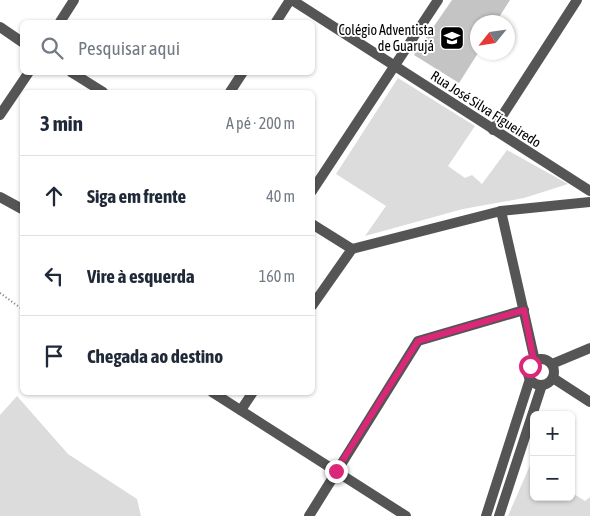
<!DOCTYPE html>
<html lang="pt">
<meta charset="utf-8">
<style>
body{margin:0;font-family:"Asap Condensed",sans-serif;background:#f2f2f3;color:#1f2937}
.controls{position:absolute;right:15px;bottom:15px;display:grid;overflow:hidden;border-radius:8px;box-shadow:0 1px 4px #0004}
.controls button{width:45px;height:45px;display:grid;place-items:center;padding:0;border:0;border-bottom:1px solid #e0e1e3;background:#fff;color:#1f2937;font:25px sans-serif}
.compass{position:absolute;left:470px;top:15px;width:45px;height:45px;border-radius:50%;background:#fff;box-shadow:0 1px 4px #0004;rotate:240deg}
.stop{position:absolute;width:15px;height:15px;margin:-11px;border:4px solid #db2777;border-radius:50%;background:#fff}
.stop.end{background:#db2777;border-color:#fff;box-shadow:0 1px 5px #0008}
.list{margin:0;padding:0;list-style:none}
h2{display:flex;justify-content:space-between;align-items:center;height:65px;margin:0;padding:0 20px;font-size:21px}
h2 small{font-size:16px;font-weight:400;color:#747a83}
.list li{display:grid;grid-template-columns:32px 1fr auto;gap:15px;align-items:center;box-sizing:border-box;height:80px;padding:0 20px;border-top:1px solid #e0e1e3}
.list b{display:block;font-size:19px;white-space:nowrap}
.list em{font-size:16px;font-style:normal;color:#747a83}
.icon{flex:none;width:28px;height:28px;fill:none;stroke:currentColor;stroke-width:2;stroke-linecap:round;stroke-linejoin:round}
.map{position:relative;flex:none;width:590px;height:516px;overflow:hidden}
.search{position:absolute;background:#fff;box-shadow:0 1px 4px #0004;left:20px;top:20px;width:295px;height:55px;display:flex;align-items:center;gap:12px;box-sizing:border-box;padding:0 18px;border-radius:8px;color:#747a83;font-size:19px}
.panel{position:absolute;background:#fff;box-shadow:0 1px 4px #0004;left:20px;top:90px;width:295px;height:305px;border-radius:8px}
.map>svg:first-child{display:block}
</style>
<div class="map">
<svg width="590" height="516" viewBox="0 0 590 516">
<rect width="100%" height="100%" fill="#fff"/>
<!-- green -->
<g fill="#dcdcdc">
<path d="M398,78l77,48 -27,40 17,12 7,-3 10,9 25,-34 61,34 -44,14 -61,11 -98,27 21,-30 -50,-32z"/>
<path d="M17,396l51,58 69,45 4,17h-141v-101z"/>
<path d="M531,463l3,2v32h37v-5l14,9 5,-4v19h-82z"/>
</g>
<!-- building -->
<path fill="#c4c4c4" d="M452,0h58l-14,22h-18v31l-19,30 -45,-28z"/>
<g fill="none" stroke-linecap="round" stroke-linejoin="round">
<!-- path -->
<path stroke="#777" stroke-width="2" stroke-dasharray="1 2.5" stroke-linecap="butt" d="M0,293l22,16"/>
<!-- street -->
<g stroke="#555" stroke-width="10">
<path d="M292,0l298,191"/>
<path d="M60,22l14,-22"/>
<path d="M276,22l14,-22"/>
<path d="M0,27l22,15"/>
<path d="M71,72l32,20"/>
<path d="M230,92l13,-20"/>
<path d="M0,115l29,-43"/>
<path d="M493,130l84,-130"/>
<path d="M312,191l126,-191"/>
<path d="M0,197l22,12"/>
<path d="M501,211l34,150"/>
<path d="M312,224l40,25"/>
<path d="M312,306l40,-57 149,-38 89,-9"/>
<circle cx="541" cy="372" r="13"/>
<path d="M552,364l38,-16"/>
<path d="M553,378l37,24"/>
<path d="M212,392l194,124"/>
<path d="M241,410l12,-18"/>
<path d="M309,516l109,-175 106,-31"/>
<path d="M486,516l44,-137"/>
<path d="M499,516l43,-131"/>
</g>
</g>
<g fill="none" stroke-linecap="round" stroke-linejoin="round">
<!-- route -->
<path stroke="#db2777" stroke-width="6" d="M336,471l82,-130 106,-31 10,51 -4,5"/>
</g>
<!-- icons -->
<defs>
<symbol id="school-square" viewBox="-11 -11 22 22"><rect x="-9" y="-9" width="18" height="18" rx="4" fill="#000" stroke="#fff"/><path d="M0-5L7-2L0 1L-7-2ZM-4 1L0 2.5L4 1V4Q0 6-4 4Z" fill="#fff"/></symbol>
</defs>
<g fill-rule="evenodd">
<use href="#school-square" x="438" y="24" width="28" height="28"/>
</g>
<g text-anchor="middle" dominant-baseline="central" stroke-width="4" stroke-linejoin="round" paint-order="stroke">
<!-- poi labels -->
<g font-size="14" fill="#000" stroke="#fff" text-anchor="end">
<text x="434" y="30">Colégio Adventista<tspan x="434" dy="16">de Guarujá</tspan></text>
</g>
<!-- street labels -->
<g font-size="14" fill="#000" stroke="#fff">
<text transform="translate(486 109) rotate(33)">Rua José Silva Figueiredo</text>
</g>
</g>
</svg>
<div class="controls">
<button>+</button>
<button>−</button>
</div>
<svg class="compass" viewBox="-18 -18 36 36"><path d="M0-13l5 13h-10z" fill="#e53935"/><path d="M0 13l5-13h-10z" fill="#747a83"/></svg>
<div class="stop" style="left:530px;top:366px"></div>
<div class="stop end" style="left:336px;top:471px"></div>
<div class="search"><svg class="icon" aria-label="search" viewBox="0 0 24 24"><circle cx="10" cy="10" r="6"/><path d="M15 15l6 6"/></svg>Pesquisar aqui</div>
<section class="panel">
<h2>3 min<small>A pé · 200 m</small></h2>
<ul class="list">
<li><svg class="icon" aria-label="ahead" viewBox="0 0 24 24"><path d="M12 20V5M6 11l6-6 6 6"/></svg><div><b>Siga em frente</b></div><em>40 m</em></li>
<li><svg class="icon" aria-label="left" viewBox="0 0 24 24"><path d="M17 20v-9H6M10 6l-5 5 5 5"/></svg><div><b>Vire à esquerda</b></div><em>160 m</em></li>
<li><svg class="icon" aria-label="arrive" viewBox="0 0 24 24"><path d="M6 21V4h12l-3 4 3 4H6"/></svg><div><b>Chegada ao destino</b></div></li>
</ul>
</section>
</div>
